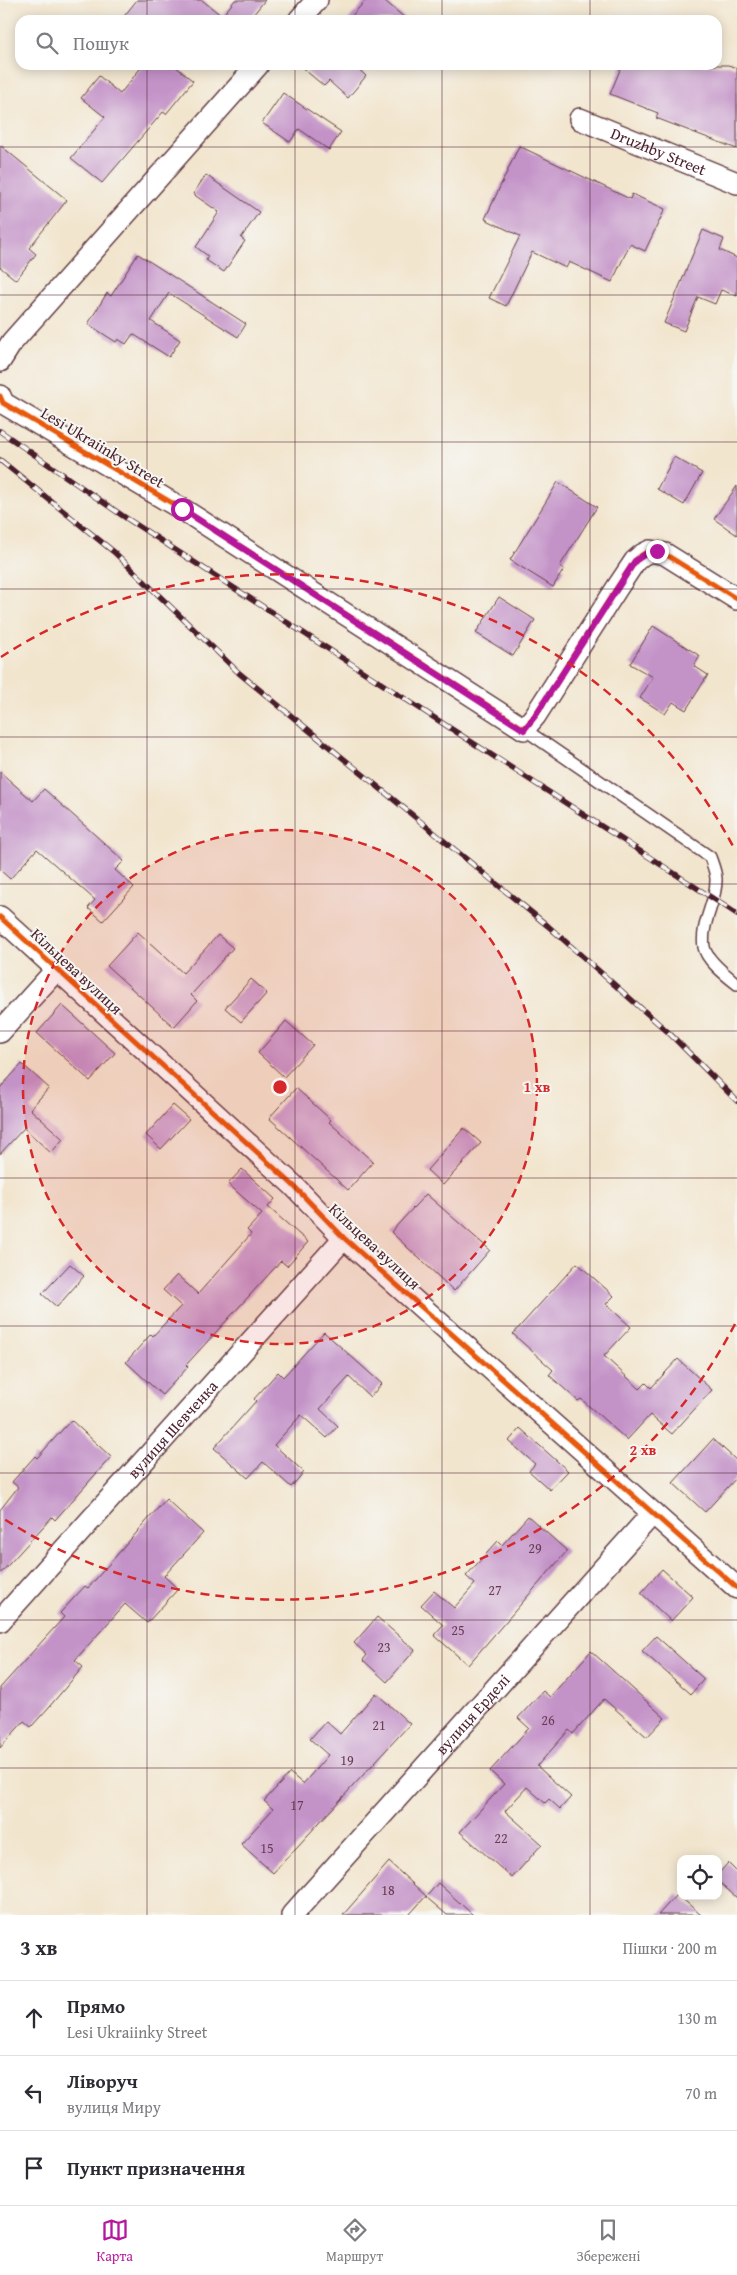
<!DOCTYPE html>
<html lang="uk">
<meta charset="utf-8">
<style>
body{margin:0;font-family:"Gentium Book Plus",serif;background:#f2f2f3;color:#2b2b33}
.controls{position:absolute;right:15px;bottom:15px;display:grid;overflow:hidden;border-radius:10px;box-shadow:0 2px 12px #0003}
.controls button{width:45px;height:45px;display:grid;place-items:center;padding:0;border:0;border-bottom:1px solid #e1e1e2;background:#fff;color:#2b2b33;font:25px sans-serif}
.stop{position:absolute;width:15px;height:15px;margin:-11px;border:4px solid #b5179e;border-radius:50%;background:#fff}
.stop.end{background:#b5179e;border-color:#fff;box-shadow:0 1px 5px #0008}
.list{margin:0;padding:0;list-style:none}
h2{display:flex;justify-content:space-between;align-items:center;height:65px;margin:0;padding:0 20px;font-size:21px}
h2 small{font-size:16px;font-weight:400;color:#7c7c81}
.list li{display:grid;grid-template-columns:32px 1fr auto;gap:15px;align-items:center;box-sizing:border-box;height:75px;padding:0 20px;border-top:1px solid #e1e1e2}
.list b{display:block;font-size:19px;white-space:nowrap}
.list p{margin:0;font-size:16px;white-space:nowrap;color:#7c7c81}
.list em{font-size:16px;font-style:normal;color:#7c7c81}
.icon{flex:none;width:28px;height:28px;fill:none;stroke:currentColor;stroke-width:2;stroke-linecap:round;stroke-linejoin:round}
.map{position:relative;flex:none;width:737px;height:1915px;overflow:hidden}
.search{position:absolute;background:#fff;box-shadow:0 2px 12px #0003;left:15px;right:15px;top:15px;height:55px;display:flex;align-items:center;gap:12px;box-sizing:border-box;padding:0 18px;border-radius:15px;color:#7c7c81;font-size:19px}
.sheet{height:290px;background:#fff}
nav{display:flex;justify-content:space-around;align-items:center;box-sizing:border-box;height:70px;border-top:1px solid #e1e1e2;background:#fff;font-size:14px;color:#7c7c81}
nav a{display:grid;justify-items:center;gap:2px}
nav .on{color:#b5179e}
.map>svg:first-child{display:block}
</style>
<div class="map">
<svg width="737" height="1915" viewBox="0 0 737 1915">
<rect width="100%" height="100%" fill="#f6f6f2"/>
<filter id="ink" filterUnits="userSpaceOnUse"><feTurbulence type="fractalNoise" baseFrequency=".02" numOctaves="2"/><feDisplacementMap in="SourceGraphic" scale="10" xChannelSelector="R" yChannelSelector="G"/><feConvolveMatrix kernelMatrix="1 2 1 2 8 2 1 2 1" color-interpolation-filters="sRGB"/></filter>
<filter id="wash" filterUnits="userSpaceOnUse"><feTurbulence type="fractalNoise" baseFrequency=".0096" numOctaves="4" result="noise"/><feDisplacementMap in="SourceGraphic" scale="20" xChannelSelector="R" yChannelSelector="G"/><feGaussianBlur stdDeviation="1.12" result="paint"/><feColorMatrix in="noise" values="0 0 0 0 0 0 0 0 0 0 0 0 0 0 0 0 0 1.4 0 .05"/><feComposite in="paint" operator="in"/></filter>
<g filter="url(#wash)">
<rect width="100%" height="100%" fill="#f2e5ce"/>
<g id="blocks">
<!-- building -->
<g fill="#c392c7">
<path d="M137,0h65l20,16 13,-16h30l-16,20h-128z"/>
<path d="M366,0h18l23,20h-59z"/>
<path d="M143,65h31l19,16 -27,33 -3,-2 -61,71 -31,-25 34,-41 -24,-19 18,-22 21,18z"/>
<path d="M299,65h55l12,11 -18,22 -19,-17 -5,5z"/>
<path d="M622,65h106l9,3v81l-81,-31 2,-5 -48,-19z"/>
<path d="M283,93l58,39 -12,18 -30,-21 -9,13 -28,-19z"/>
<path d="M0,145l67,55 -38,48 7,6 -20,26 -16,-13z"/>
<path d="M519,146l111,53 2,-5 33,15 -20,42 -15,-7 -18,38 -43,-20 -3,6 -34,-16 -26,54 -17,-8 31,-62 -35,-17z"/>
<path d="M206,175l53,37 -18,26 4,3 -21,31 -18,-12 2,-4 -12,-9 23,-35 -26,-18z"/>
<path d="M703,230l21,9 -4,11 17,8v38l-16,-6 -6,14 -17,-7 -14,34 -20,-8z"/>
<path d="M138,254l108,70 -8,13 -69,-44 -18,28 29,19 -11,17 -36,-23 -7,10 -8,-5 -2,3 -28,-18 19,-31 4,3z"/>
<path d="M674,457l28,16 -18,32 -27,-16z"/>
<path d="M558,482l39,25 -37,59 4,3 -11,18 -43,-27z"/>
<path d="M737,486v49l-23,-16z"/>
<path d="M499,597l36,23 -22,36 -37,-23z"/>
<path d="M653,626l47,30 -6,10 14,9 -22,35 -13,-8 -8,12 -25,-16 13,-21 -23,-13z"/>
<path d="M0,772l33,29 11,-12 80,72 -9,9 19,17 -31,34 -15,-13 7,-8 -58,-51 -27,30 -10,-9z"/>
<path d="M138,932l45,41 35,-38 15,13 -42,47 6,6 -23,26 -67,-61z"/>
<path d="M251,979l16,14 -26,29 -16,-14z"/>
<path d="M62,1005l53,48 -25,28 -53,-48z"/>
<path d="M286,1021l27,24 -29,32 -26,-24z"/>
<path d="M22,1064l27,24 -19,21 33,30 -12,14 -27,-25 -24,26v-66z"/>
<path d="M296,1088l35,32 -2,2 44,40 -25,28 -79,-72z"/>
<path d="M173,1105l16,14 -28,30 -15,-14z"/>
<path d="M464,1128l17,15 -38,42 -16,-15z"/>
<path d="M242,1169l33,30 -7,8 40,35 -21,24 -6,-5 -95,104 2,2 -26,28 -36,-33 25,-28 2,2 28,-30 -18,-16 14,-15 21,19 53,-60 -4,-4 15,-16 -34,-30z"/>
<path d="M426,1194l64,56 -36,41 -63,-59z"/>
<path d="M577,1263l37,33 -8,8 25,23 -27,29 36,33 6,-6 5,5 27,-29 34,31 -40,44 -22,-19 -23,25 -46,-41 -3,2 -29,-26 4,-5 -40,-36z"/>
<path d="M70,1264l14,12 -27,31 -15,-13z"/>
<path d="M324,1332l58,52 -12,13 -21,-20 -29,32 18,17 -11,12 -26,-23 -27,30 30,27 -13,15 -28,-25 -15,16 -34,-30 42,-47 -2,-2 24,-27 5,5z"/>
<path d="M71,1420l40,37 -56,63 -3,-3 -52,57v-64l18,-23 -6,-5 23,-26 2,2z"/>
<path d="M520,1428l48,43 -18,19 -21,-19 6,-7 -26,-23z"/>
<path d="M713,1439l24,22v16l-32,35 -32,-29z"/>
<path d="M166,1499l37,34 -39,43 14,13 -31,34 -22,-19 -50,56 8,7 -34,40 -18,20 -7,-6 -24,27v-60l64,-71 -4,-4 25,-27 3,2z"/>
<path d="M528,1516l39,35 -99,114 -34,-30 9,-10 -22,-20 13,-14 20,17 21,-24 -9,-8 32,-35 4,4z"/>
<path d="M662,1569l31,28 -22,24 -30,-28z"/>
<path d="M377,1617l38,33 -28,32 -24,-22 4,-5 -13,-12z"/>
<path d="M656,1636l48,43 -13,15 -49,-43z"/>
<path d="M591,1651l74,67 -18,19 -43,-38 -31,35 -4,-4 -32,36 34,31 -11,12 -11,-10 -4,4 -18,-16 -22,24 37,33 -30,34 -52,-46 44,-48 -14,-13 39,-43 -11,-10 25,-27 7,6z"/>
<path d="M376,1693l34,31 -137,149 -32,-29 32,-35 -9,-8 26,-28 13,11 25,-29 -18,-16 16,-18 14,13z"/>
<path d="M389,1862l37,34 -17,19h-66z"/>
<path d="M728,1863l9,9v26l-19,-17v-7z"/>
<path d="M438,1883l35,32h-26l-21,-18z"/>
<path d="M677,1894l24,21h-43z"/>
</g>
</g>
</g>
<g filter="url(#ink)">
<use href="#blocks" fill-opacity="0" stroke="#633d43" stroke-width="1"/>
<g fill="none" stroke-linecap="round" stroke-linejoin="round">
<defs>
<path id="lane" d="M524,729l186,128c2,6 6,15 6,22 1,23 -16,44 -12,68 2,13 23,29 33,37"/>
<g id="street">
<path d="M299,20l18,-20"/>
<path id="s1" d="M580,119l157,64"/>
<path d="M0,361l12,-19 246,-277"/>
<path d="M0,396l3,7 179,106 342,220 11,-13 82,-128 18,-27 7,-6 8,-4 15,3 72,45"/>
<path d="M0,917l293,268 51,53 393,350"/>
<path d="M0,1032l57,-63"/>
<path id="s2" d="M0,1621l344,-383"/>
<path id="s3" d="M292,1915l361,-402"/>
</g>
</defs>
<!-- lane casing -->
<use href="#lane" stroke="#633d43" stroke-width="14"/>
<!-- street casing -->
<use href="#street" stroke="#633d43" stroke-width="24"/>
<!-- lane -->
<use href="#lane" stroke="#fff" stroke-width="11"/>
<!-- street -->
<use href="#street" stroke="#fff" stroke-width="21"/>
<defs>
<g id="rail">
<path d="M0,431l123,85 614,398"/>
<path d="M0,460l114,92 125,121 309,253 120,106 69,69"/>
</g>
</defs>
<!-- rail casing -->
<use href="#rail" stroke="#4a1f2b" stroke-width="5.5"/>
<!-- rail -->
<use href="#rail" stroke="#f6f6f2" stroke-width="4" stroke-dasharray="11" stroke-linecap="butt"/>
<defs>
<g id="cycleway">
<path d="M0,396l3,7 179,106 342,220 11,-13 82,-128 18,-27 7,-6 8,-4 15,3 72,45"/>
<path d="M0,917l293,268 51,53 393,350"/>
</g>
</defs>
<!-- cycleway casing -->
<use href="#cycleway" stroke="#f6f6f2" stroke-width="8"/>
<!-- cycleway -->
<use href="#cycleway" stroke="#e8590c" stroke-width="5"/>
</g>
</g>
<g fill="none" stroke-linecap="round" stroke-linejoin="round" filter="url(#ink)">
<!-- route -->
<path stroke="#b5179e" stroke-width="6" d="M182,509l342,221 11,-14 100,-155 15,-10h7"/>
</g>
<!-- grid -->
<path fill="none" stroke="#4a1f2b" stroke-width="1" stroke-opacity="0.55" d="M147,0v20M295,0v20M442,0v20M590,0v20M147,65v1850M295,65v1850M442,65v1850M590,65v1850M0,147h737M0,295h737M0,442h737M0,589h737M0,737h737M0,884h737M0,1031h737M0,1178h737M0,1326h737M0,1473h737M0,1620h737M0,1768h737"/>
<!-- distance rings -->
<circle cx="280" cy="1087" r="257" fill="#d62828" fill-opacity=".12"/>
<g fill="none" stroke="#d62828" stroke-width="2.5" stroke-dasharray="9 6">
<circle cx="280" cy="1087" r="257"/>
<path d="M735 1324A513 513 0 0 1 1 1517M1 657A513 513 0 0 1 735 850"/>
</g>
<g text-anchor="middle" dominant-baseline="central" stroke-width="4" stroke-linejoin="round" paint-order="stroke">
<!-- number labels -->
<g font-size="14" fill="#683c52">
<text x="535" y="1548">29</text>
<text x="495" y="1590">27</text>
<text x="458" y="1630">25</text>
<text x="384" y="1647">23</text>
<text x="548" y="1720">26</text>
<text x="379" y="1725">21</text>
<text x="347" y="1760">19</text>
<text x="297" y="1805">17</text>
<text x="501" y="1838">22</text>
<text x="267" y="1848">15</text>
<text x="388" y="1890">18</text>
</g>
<!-- street labels -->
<g font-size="16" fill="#4a1f2b" stroke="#f6f6f2">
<text stroke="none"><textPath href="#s1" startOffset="85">Druzhby Street</textPath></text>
<text transform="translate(103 447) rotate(31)">Lesi Ukraiinky Street</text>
<text transform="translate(77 971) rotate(43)">Кільцева вулиця</text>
<text transform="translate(375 1246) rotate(43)">Кільцева вулиця</text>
<text stroke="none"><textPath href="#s2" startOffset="258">вулиця Шевченка</textPath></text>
<text stroke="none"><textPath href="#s3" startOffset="270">вулиця Ерделі</textPath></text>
</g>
</g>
<circle cx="280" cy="1087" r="8" fill="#d62828" stroke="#f6f6f2" stroke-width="2.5"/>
<g font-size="15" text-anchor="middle" font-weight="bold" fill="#d62828" stroke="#f6f6f2" stroke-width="4" stroke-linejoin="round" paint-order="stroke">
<text x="537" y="1092">1 хв</text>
<text x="643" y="1455">2 хв</text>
</g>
</svg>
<div class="controls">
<button><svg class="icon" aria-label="locate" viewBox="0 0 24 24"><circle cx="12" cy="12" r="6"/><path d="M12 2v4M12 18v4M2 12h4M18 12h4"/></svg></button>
</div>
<div class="stop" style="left:182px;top:509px"></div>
<div class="stop end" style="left:657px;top:551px"></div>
<div class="search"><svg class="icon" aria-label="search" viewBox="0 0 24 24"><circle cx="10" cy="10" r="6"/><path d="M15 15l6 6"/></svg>Пошук</div>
</div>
<section class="sheet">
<h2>3 хв<small>Пішки · 200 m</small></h2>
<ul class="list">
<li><svg class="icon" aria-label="ahead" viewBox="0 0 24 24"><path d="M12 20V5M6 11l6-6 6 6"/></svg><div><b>Прямо</b><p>Lesi Ukraiinky Street</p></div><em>130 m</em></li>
<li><svg class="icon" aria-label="left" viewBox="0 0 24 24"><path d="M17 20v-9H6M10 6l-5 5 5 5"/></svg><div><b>Ліворуч</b><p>вулиця Миру</p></div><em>70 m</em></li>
<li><svg class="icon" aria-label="arrive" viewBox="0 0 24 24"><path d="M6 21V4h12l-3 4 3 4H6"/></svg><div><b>Пункт призначення</b></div></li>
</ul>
</section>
<nav>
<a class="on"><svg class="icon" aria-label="map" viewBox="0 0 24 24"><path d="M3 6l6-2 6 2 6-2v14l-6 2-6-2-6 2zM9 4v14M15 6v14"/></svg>Карта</a>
<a><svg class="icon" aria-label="directions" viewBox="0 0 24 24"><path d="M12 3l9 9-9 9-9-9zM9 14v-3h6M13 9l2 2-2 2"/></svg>Маршрут</a>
<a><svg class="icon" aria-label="saved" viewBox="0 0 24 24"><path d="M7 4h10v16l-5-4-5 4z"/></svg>Збережені</a>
</nav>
